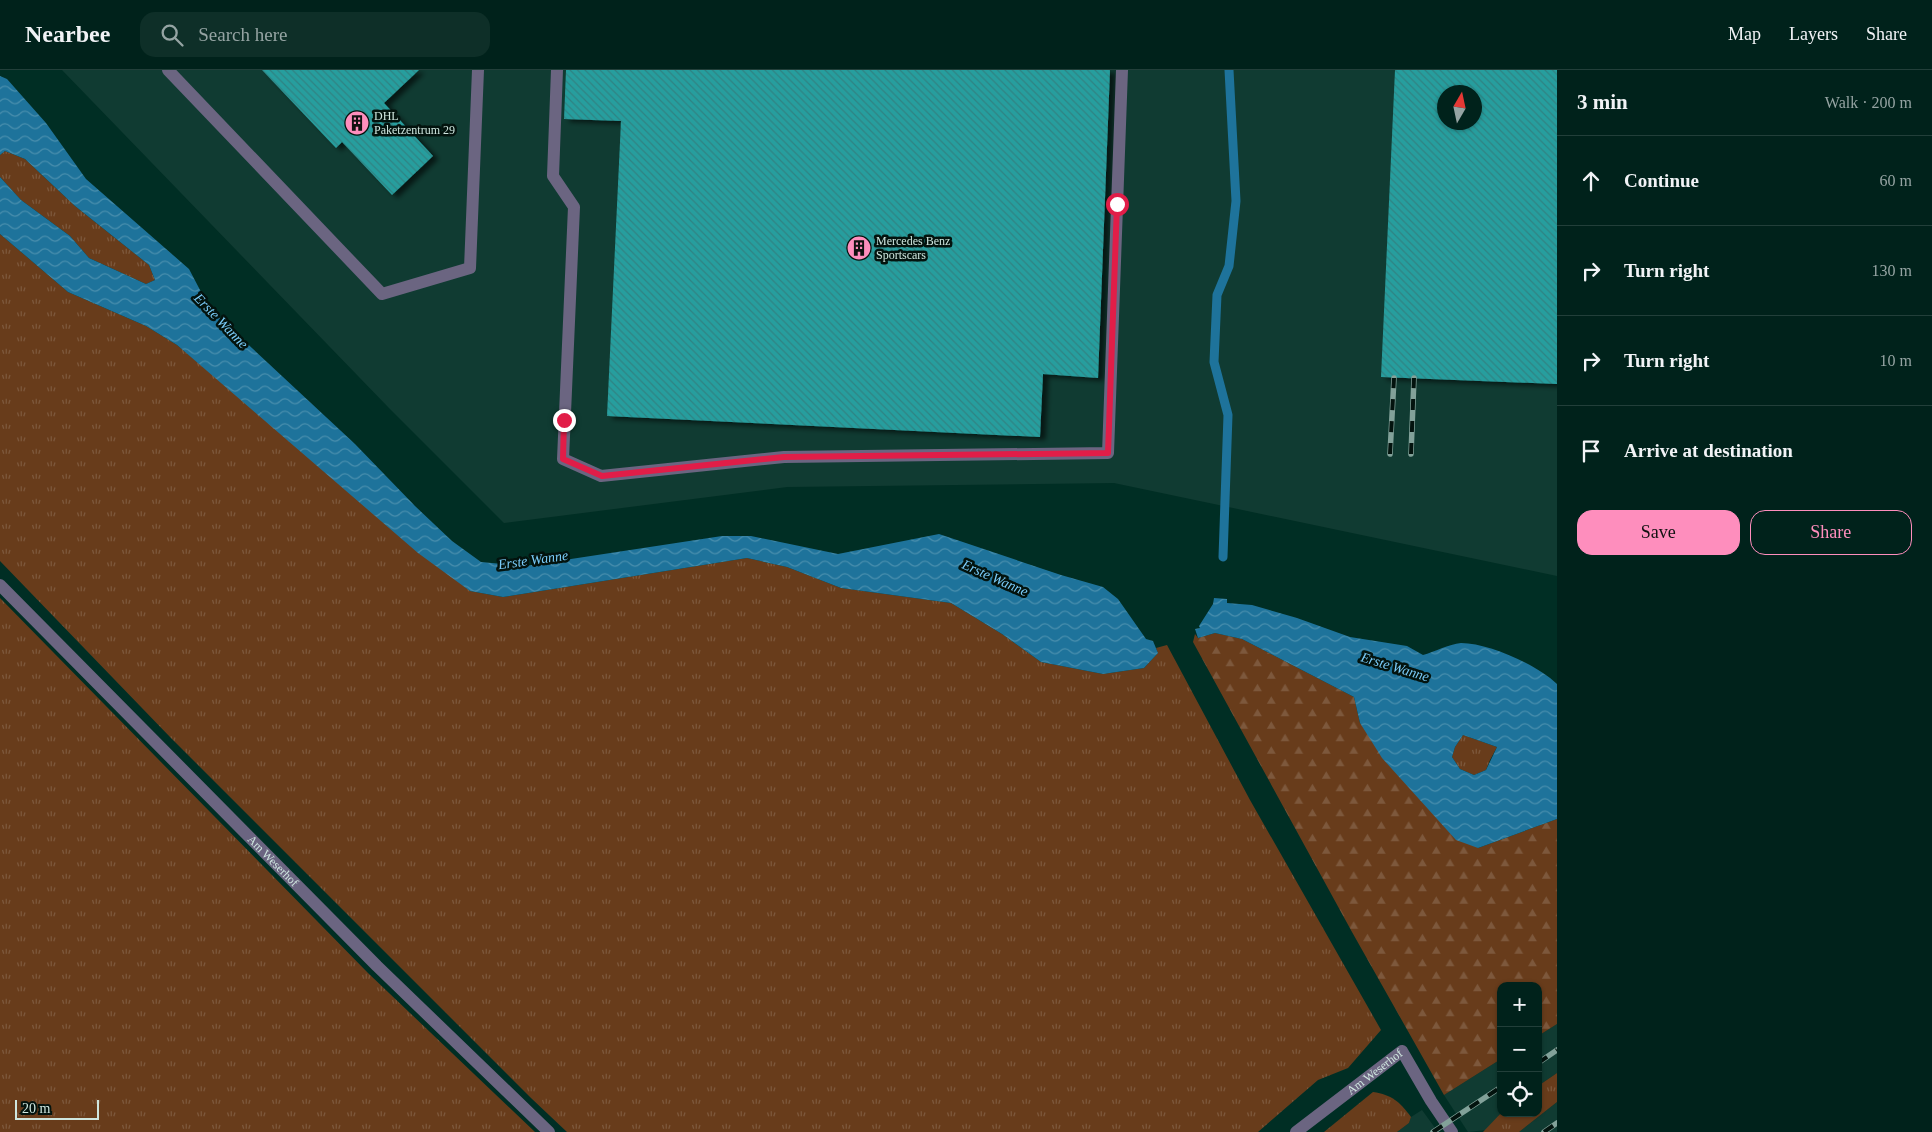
<!DOCTYPE html>
<meta charset="utf-8">
<style>
body{margin:0;font-family:Georgia,serif;background:#0e2f28;color:#f1f3f6}
.controls{position:absolute;right:15px;bottom:15px;display:grid;overflow:hidden;border-radius:10px;box-shadow:0 1px 4px #0004}
.controls button{width:45px;height:45px;display:grid;place-items:center;padding:0;border:0;border-bottom:1px solid #223f3a;background:#00221b;color:#f1f3f6;font:25px sans-serif}
.compass{position:absolute;left:1437px;top:15px;width:45px;height:45px;border-radius:50%;background:#00221b;box-shadow:0 1px 4px #0004;rotate:9deg}
.scale{position:absolute;left:15px;bottom:12px;width:84px;box-sizing:border-box;padding-left:5px;border:2px solid #cfe6df;border-top:0;font-size:14px;line-height:18px;white-space:nowrap;color:#cfe6df;-webkit-text-stroke:4px #03130e;paint-order:stroke}
.stop{position:absolute;width:15px;height:15px;margin:-11px;border:4px solid #e11d48;border-radius:50%;background:#fff}
.stop.end{background:#e11d48;border-color:#fff;box-shadow:0 1px 5px #0008}
.list{margin:0;padding:0;list-style:none}
h2{display:flex;justify-content:space-between;align-items:center;height:65px;margin:0;padding:0 20px;font-size:21px}
h2 small{font-size:16px;font-weight:400;color:#95a4a3}
.list li{display:grid;grid-template-columns:32px 1fr auto;gap:15px;align-items:center;box-sizing:border-box;height:90px;padding:0 20px;border-top:1px solid #223f3a}
.list b{display:block;font-size:19px;white-space:nowrap}
.list em{font-size:16px;font-style:normal;color:#95a4a3}
.actions{display:flex;gap:10px;padding:15px 20px}
.actions a{flex:1;padding:11px 0;border:1px solid #fe8ebd;border-radius:15px;text-align:center;font-size:18px;color:#fe8ebd}
.actions .main{background:#fe8ebd;color:#111}
.icon{flex:none;width:28px;height:28px;fill:none;stroke:currentColor;stroke-width:2;stroke-linecap:round;stroke-linejoin:round}
.map{position:relative;flex:none;width:1557px;height:1062px;overflow:hidden}
header{display:flex;align-items:center;gap:30px;box-sizing:border-box;height:70px;padding:0 25px;background:#00221b;border-bottom:1px solid #223f3a}
header strong{font-size:24px}
nav{display:flex;gap:28px;margin-inline-start:auto;font-size:18px}
.search{width:350px;height:45px;background:#0e2f28;display:flex;align-items:center;gap:12px;box-sizing:border-box;padding:0 18px;border-radius:15px;color:#95a4a3;font-size:19px}
main{display:flex}
aside{flex:1;background:#00221b}
.map>svg:first-child{display:block}
</style>
<header>
<strong>Nearbee</strong>
<div class="search"><svg class="icon" aria-label="search" viewBox="0 0 24 24"><circle cx="10" cy="10" r="6"/><path d="M15 15l6 6"/></svg>Search here</div>
<nav><a>Map</a><a>Layers</a><a>Share</a></nav>
</header>
<main>
<div class="map">
<svg width="1557" height="1062" viewBox="0 0 1557 1062">
<defs>
<pattern id="grass-tufts" width="24" height="20" patternUnits="userSpaceOnUse" patternTransform="scale(1.25)"><rect width="24" height="20" fill="#683c1b"/><path d="M3 7l-1-3M5 7V3M7 7l1-3M15 17l-1-3M17 17v-4M19 17l1-3" fill="none" stroke="#7d583c"/></pattern>
<pattern id="forest-firs" width="22" height="20" patternUnits="userSpaceOnUse" patternTransform="scale(1.25)"><rect width="22" height="20" fill="#683c1b"/><path d="M5 1l3.5 6h-7zM16 11l3.5 6h-7z" fill="#7d583c"/></pattern>
<pattern id="water-waves" width="16" height="10" patternUnits="userSpaceOnUse" patternTransform="scale(1.25)"><rect width="16" height="10" fill="#1e739b"/><path d="M0 5q4-4 8 0t8 0" fill="none" stroke="#488ead"/></pattern>
<pattern id="building-back-hatch" width="6" height="6" patternUnits="userSpaceOnUse" patternTransform="scale(1.25)"><rect width="6" height="6" fill="#289e9e"/><path d="M-1 5l2 2M0 0l6 6M5-1l2 2" fill="none" stroke="#2f8383"/></pattern>
<filter id="shadow"><feDropShadow dx="5.5" dy="3" stdDeviation="2.5" flood-color="#0009"/></filter>
</defs>
<rect width="100%" height="100%" fill="#002e24"/>
<!-- built -->
<g fill="#103b32" fill-rule="evenodd">
<path d="M62,0h1495v506l-443,-93 -327,4 -283,36 -116,-116zM1444,22h30v30h-30z"/>
<path d="M1557,954v49l-19,13v-50z"/>
<path d="M1501,989v54l-15,17 -18,2 -24,-37z"/>
<path d="M1557,1032v30h-38z"/>
<path d="M1422,1040l16,22h-41l12,-9 2,-6z"/>
</g>
<!-- grass -->
<g fill="url(#grass-tufts)">
<path d="M5,81l20,8 50,47 74,59 6,15 -9,4 -57,-26 -19,-22 -49,-36 -21,-23v-22z"/>
<path d="M0,164l68,58 78,34 31,19 293,246 33,6 244,-39 40,9 54,21 110,15 51,31 39,28 62,12 41,-6 14,-15 -2,-5 11,-3 83,155 131,230 -33,38 -30,12 -60,52h-691l-36,-34 -361,-361 -170,-176z"/>
<path d="M0,528l368,375 167,159h-535z"/>
<path d="M1463,665l34,12 -7,13 -4,10 -12,5 -14,-6 -8,-12 3,-10z"/>
<path d="M1557,1003v29l-38,30h-36l18,-19h37v-27z"/>
<path d="M1373,1022c19,3 26,9 38,25l-2,6 -12,9h-73z"/>
</g>
<!-- forest -->
<path fill="url(#forest-firs)" d="M1215,563l27,6 112,58 6,26 118,125 79,-29v205l-19,12v-50h-37v73l-57,36 -92,-163 -159,-290 2,-8 3,4z"/>
<!-- water -->
<g fill="url(#water-waves)" fill-rule="evenodd">
<path d="M0,6l7,3 39,44 40,56 103,90 21,40 145,135 60,62 37,35 29,21 44,4 197,-30h29l87,18 101,-20 122,41 42,12 15,12 28,40 7,2 5,12 -14,15 -41,6 -62,-12 -39,-28 -51,-31 -110,-15 -54,-21 -40,-9 -244,39 -33,-6 -52,-38 -241,-208 -31,-19 -78,-34 -68,-58v-57l21,23 49,36 19,22 57,26 9,-4 -6,-15 -74,-59 -50,-47 -20,-8 -5,4z"/>
<path d="M1214,528l13,1v4l25,2 45,13 53,19 57,9 16,9c11,-3 26,-11 38,-12 28,0 76,22 96,41v135l-79,29 -22,-8 -74,-82 -22,-35 -6,-26 -112,-58 -27,-6 -17,5 -3,-9 5,-1 -1,-2 14,-22zM1463,665l34,12 -11,23 -12,5 -14,-6 -8,-12 3,-10z"/>
</g>
<g fill="none" stroke-linecap="round" stroke-linejoin="round">
<!-- stream -->
<path stroke="#1e739b" stroke-width="9" d="M1223,487l5,-142 -14,-53 3,-67 12,-29 7,-65 -7,-131"/>
</g>
<!-- building -->
<g fill="url(#building-back-hatch)" fill-rule="evenodd" filter="url(#shadow)">
<path d="M262,0h157l-35,33 49,53 -41,39 -50,-53 -6,6z"/>
<path d="M566,0h544l-12,308 -55,-4 -3,63 -433,-21 14,-295 -57,-2z"/>
<path d="M1395,0h162v314l-176,-7zM1444,22h30v30h-30z"/>
</g>
<g fill="none" stroke-linecap="round" stroke-linejoin="round">
<!-- lane -->
<g stroke="#6b6581" stroke-width="12">
<path d="M168,0l214,224 88,-26 8,-198"/>
<path d="M557,0l-4,106 21,31 -11,252 38,17 183,-19 324,-4 14,-383"/>
</g>
<!-- street -->
<g stroke="#6b6581" stroke-width="12">
<path id="s1" d="M0,515l377,381 172,166"/>
<path id="s2" d="M1296,1062l106,-81 29,50 21,31"/>
</g>
<defs>
<g id="rail">
<path d="M1390,384l4,-76"/>
<path d="M1411,384l3,-76"/>
<path d="M1538,993l19,-13"/>
<path d="M1433,1062l68,-45"/>
<path d="M1544,1062l13,-9"/>
</g>
</defs>
<!-- rail casing -->
<use href="#rail" stroke="#82a199" stroke-width="5.5"/>
<!-- rail -->
<use href="#rail" stroke="#03130e" stroke-width="4" stroke-dasharray="11" stroke-linecap="butt"/>
</g>
<g fill="none" stroke-linecap="round" stroke-linejoin="round">
<!-- route -->
<path stroke="#e11d48" stroke-width="6" d="M564,350l-1,39 39,17 182,-19 324,-4 9,-249"/>
</g>
<!-- icons -->
<defs>
<symbol id="building-disc" viewBox="-11 -11 22 22"><circle r="9.5" fill="#fe8ebd" stroke="#03130e"/><path d="M-4-6H4V6H1V3H-1V6H-4ZM-2.5-4.3h1.7v1.8h-1.7ZM.8-4.3h1.7v1.8H.8ZM-2.5-1h1.7V.8h-1.7ZM.8-1h1.7V.8H.8Z" fill="#111"/></symbol>
</defs>
<g fill-rule="evenodd">
<use href="#building-disc" x="343" y="39" width="28" height="28"/>
<use href="#building-disc" x="845" y="164" width="28" height="28"/>
</g>
<g text-anchor="middle" dominant-baseline="central" stroke-width="5" stroke-linejoin="round" paint-order="stroke">
<!-- poi labels -->
<g font-size="12" fill="#cfe6df" stroke="#03130e" text-anchor="start">
<text x="374" y="46">DHL<tspan x="374" dy="14">Paketzentrum 29</tspan></text>
<text x="876" y="171">Mercedes Benz<tspan x="876" dy="14">Sportscars</tspan></text>
</g>
<!-- street labels -->
<g font-size="12" fill="#cfe6df" stroke="#03130e">
<text stroke="none"><textPath href="#s1" startOffset="388">Am Weserhof</textPath></text>
<text stroke="none"><textPath href="#s2" startOffset="99">Am Weserhof</textPath></text>
</g>
<!-- water labels -->
<g font-size="14" font-style="italic" fill="#7accfa" stroke="#03130e">
<text transform="translate(221 251) rotate(46)">Erste Wanne</text>
<text transform="translate(533 490) rotate(-8)">Erste Wanne</text>
<text transform="translate(995 508) rotate(24)">Erste Wanne</text>
<text transform="translate(1395 597) rotate(17)">Erste Wanne</text>
</g>
</g>
</svg>
<div class="controls">
<button>+</button>
<button>−</button>
<button><svg class="icon" aria-label="locate" viewBox="0 0 24 24"><circle cx="12" cy="12" r="6"/><path d="M12 2v4M12 18v4M2 12h4M18 12h4"/></svg></button>
</div>
<svg class="compass" viewBox="-18 -18 36 36"><path d="M0-13l5 13h-10z" fill="#e53935"/><path d="M0 13l5-13h-10z" fill="#95a4a3"/></svg>
<div class="scale">20 m</div>
<div class="stop" style="left:1117px;top:134px"></div>
<div class="stop end" style="left:564px;top:350px"></div>
</div>
<aside>
<h2>3 min<small>Walk · 200 m</small></h2>
<ul class="list">
<li><svg class="icon" aria-label="ahead" viewBox="0 0 24 24"><path d="M12 20V5M6 11l6-6 6 6"/></svg><div><b>Continue</b></div><em>60 m</em></li>
<li><svg class="icon" aria-label="right" viewBox="0 0 24 24"><path d="M7 20v-9h11M14 6l5 5-5 5"/></svg><div><b>Turn right</b></div><em>130 m</em></li>
<li><svg class="icon" aria-label="right" viewBox="0 0 24 24"><path d="M7 20v-9h11M14 6l5 5-5 5"/></svg><div><b>Turn right</b></div><em>10 m</em></li>
<li><svg class="icon" aria-label="arrive" viewBox="0 0 24 24"><path d="M6 21V4h12l-3 4 3 4H6"/></svg><div><b>Arrive at destination</b></div></li>
</ul>
<div class="actions"><a class="main">Save</a><a>Share</a></div>
</aside>
</main>
